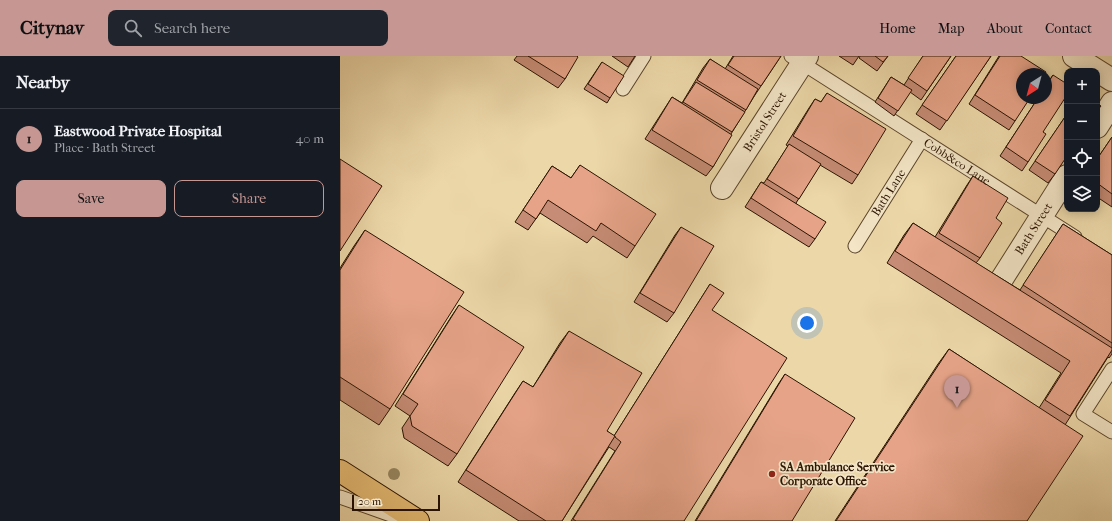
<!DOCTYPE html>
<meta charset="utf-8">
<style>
body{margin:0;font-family:"IM FELL French Canon",serif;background:#20242c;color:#f1f3f6}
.controls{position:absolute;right:12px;top:12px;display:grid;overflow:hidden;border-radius:8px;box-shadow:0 2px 10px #0003}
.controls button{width:36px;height:36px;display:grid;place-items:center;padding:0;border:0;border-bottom:1px solid #363941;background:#171b24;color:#f1f3f6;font:20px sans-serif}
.compass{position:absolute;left:676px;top:12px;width:36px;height:36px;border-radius:50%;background:#171b24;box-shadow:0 2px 10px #0003;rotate:216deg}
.scale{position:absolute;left:12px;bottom:10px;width:88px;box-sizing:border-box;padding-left:4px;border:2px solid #2a1300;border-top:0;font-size:11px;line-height:14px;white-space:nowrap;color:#2a1300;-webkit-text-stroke:3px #f3e5c6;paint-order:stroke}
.you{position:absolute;left:467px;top:267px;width:14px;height:14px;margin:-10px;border:3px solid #fff;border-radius:50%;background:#1a73e8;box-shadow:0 0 0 6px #1a73e833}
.badge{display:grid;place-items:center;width:26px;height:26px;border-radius:50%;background:#c59692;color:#111;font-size:13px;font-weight:700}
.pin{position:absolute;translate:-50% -33px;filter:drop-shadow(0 1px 2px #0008)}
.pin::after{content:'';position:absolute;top:21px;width:14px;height:12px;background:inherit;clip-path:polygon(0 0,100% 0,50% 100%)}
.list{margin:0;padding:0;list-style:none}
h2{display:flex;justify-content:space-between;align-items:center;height:52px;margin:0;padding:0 16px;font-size:17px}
h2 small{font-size:13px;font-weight:400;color:#9ea1a6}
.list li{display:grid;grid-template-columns:26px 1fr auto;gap:12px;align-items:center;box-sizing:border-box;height:60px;padding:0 16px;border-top:1px solid #363941}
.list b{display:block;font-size:15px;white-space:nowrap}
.list p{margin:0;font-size:13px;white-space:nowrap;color:#9ea1a6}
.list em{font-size:13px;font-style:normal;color:#9ea1a6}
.actions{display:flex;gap:8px;padding:12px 16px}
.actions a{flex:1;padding:9px 0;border:1px solid #c59692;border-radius:8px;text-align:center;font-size:14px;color:#c59692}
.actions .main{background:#c59692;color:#111}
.icon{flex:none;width:22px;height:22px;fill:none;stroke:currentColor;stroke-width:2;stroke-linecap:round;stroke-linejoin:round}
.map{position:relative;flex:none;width:772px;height:465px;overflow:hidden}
header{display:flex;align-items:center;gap:24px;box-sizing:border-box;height:56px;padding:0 20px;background:#c59692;color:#111}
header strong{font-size:19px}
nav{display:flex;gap:22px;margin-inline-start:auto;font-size:14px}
.search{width:280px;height:36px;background:#20242c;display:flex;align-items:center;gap:10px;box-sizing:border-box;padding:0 14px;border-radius:8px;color:#9ea1a6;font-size:15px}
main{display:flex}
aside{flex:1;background:#171b24}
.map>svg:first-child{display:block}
</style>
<header>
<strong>Citynav</strong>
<div class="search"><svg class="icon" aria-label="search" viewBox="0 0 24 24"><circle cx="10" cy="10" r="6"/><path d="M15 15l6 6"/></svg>Search here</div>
<nav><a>Home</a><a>Map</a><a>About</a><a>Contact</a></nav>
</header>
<main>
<aside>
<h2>Nearby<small></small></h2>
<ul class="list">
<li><span class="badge">1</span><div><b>Eastwood Private Hospital</b><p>Place · Bath Street</p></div><em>40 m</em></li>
</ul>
<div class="actions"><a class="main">Save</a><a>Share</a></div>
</aside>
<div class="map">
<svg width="772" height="465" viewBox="0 0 772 465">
<rect width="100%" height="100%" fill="#ecd7a8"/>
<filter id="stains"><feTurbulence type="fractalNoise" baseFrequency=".005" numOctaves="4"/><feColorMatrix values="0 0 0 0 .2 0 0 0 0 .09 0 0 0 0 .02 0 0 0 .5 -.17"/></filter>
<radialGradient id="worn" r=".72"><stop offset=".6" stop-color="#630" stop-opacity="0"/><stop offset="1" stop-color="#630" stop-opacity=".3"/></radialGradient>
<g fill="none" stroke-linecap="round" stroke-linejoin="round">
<defs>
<g id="lane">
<path id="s1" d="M451,0l284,181"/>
<path d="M283,33l21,-33"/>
<path id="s2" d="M515,190l67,-107"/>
<path d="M772,313l-29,45 29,18"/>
<path d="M0,441l62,22"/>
</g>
<g id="street">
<path d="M734,0l38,24"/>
<path d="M757,71l15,-24"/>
<path id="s3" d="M382,132l85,-132"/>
<path id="s4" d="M660,226l67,-106"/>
</g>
<path id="highway" d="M0,415l78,50"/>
</defs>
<!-- lane casing -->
<use href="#lane" stroke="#5a442a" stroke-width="15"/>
<!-- street casing -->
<use href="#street" stroke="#5a442a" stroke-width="24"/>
<!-- highway casing -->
<use href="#highway" stroke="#2a1300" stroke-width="24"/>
<!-- lane -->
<use href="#lane" stroke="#f3e5c6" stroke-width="13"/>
<!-- street -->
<use href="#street" stroke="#f3e5c6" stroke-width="22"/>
<!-- highway -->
<use href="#highway" stroke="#e6bc74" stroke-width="22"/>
</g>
<!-- trees -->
<circle fill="#988862" cx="54" cy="418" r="6"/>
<!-- wall -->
<g fill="#c68c75" stroke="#2a1300">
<path d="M177,0h60l-12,23 -7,9 -44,-28z"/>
<path d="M272,0h23l-7,11z"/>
<path d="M393,0h48l-26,39 -24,39 -18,33 -7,9 -61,-37 27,-42 10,6 21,-35 7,-9 15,10z"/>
<path d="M499,0h20l-6,9z"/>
<path d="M520,0h28l-11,15 -18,-13z"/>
<path d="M583,0h28l-30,44 -11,-8 -16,24 -19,-14 16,-25 13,8z"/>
<path d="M616,0h35l-51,74 -24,-16z"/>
<path d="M659,0h22l-6,65 -6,9 -40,-26z"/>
<path d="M262,6l8,36 -3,5 -23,-14z"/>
<path d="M713,19l-10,57 -15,30 -6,9 -22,-15 38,-58h8v-13z"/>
<path d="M487,37l31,82 -6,9 -32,-19 -24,38 19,36 -6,8 -64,-40 16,-25 3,1 24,-37 -2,-1 23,-37 6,-9 6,3z"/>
<path d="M727,58l-12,60 -7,9 -19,-13z"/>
<path d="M772,81v70l-15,-10v-38z"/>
<path d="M240,109l55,81 -8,12 -34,-22 -6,7 -47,-30 -12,17 -13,-8 37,-56 19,12z"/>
<path d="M633,120l23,42 -16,40 -4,5 44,27 43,-66 49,31v99l-3,4 -1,-1 -43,68 -38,96h-192l103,-157 11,-15 90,59 22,-35 -174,-110 17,-28 9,-12 22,14 32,-52z"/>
<path d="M341,171l-7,86 -7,9 -33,-20 41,-67z"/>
<path d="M25,174l25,179 -11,16 -39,-25v-132l14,-22z"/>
<path d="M370,228l2,26 -28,211h-113l44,-70 -6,-4 -47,74h-43l-61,-39 57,-89 8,-12 10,6 27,-44 9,-12 38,100 7,5z"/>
<path d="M119,249l-2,149 -9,12 -44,-28 -2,-10 8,-12 -15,-10 56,-89z"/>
<path d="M445,318l7,147h-97l84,-138z"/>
</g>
<!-- building -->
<g fill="#e6a388" stroke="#2a1300">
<path d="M188,0h49l1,1 -13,22z"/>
<path d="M394,0h47l-20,30 -33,-21z"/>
<path d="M535,0h13l-5,6z"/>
<path d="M583,0h28l-24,35 -19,-13z"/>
<path d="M616,0h35l-44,65 -25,-16z"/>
<path d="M660,0h21l25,16 -1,2h-23v24h8l-15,23 -40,-26z"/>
<path d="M370,3l48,30 -12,21 -49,-30z"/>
<path d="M262,6l22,14 -14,22 -22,-14z"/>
<path d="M713,19l14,9v11l-24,37 3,2 -18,28 -22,-15 32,-49h8v-12z"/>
<path d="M551,21l21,13 -14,21 -20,-13z"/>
<path d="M356,26l49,30 -13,20 -49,-30z"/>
<path d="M487,37l59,36 -28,46 -65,-39 22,-37 6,3z"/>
<path d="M332,41l60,38 -19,32 -61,-37z"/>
<path d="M757,47l4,3 -4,5z"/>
<path d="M727,58v42l-12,18 -20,-13z"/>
<path d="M772,81v57l-15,-11v-24z"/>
<path d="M449,88l32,20 -22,35 -32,-20z"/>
<path d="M0,103l42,27 -42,65z"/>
<path d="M240,109l76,49 -21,32 -34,-23 -5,8 -48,-31 -12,19 -13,-9 29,-44 19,12z"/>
<path d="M633,120l35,22 -12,20 6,5 -22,35 -41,-25z"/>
<path d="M421,126l65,40 -11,17 -64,-41z"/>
<path d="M573,167l199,125v2l-42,66 -25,-16 25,-39 -175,-110z"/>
<path d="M723,168l49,31v88l-89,-58z"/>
<path d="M341,171l33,19 -40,67 -34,-20z"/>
<path d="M25,174l99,62 -74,117 -50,-32v-107z"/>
<path d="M370,228l14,9 -12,17 75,48 -103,163h-108l-3,-2 48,-77 -6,-5v-1h-1z"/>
<path d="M119,249l65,42 -67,107 -45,-28 -2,-10 8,-12 -15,-10z"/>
<path d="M229,275l73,42 -35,58 8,5 -53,85h-16l-80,-51 57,-89 10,6z"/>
<path d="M609,293l134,87 -56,85h-191z"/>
<path d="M445,318l70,44 -63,103h-96z"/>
</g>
<!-- markers -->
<circle fill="#8f2418" stroke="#f3e5c6" stroke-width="1.5" cx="432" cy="418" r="4"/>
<g text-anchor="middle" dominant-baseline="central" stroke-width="3.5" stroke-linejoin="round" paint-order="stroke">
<!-- street labels -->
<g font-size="12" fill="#2a1300" stroke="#f3e5c6">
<text stroke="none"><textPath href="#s3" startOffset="79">Bristol Street</textPath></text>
<text stroke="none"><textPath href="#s1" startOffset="197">Cobb&amp;co Lane</textPath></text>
<text stroke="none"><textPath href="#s2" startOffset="63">Bath Lane</textPath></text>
<text stroke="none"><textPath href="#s4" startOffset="63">Bath Street</textPath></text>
</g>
<!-- poi labels -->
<g font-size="12" font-weight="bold" fill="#2a1300" stroke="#f3e5c6" text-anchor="start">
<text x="440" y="411">SA Ambulance Service<tspan x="440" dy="14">Corporate Office</tspan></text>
</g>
</g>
<rect width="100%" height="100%" filter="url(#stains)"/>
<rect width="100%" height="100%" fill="url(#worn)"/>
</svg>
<div class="controls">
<button>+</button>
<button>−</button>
<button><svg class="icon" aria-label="locate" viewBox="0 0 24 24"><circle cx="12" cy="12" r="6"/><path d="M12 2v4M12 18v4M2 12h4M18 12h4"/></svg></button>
<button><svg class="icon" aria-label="layers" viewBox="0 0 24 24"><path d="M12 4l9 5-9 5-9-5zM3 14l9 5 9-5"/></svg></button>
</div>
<svg class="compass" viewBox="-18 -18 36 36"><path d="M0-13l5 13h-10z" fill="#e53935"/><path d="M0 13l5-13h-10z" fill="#9ea1a6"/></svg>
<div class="scale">20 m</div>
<div class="you"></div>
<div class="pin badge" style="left:617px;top:352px">1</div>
</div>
</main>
